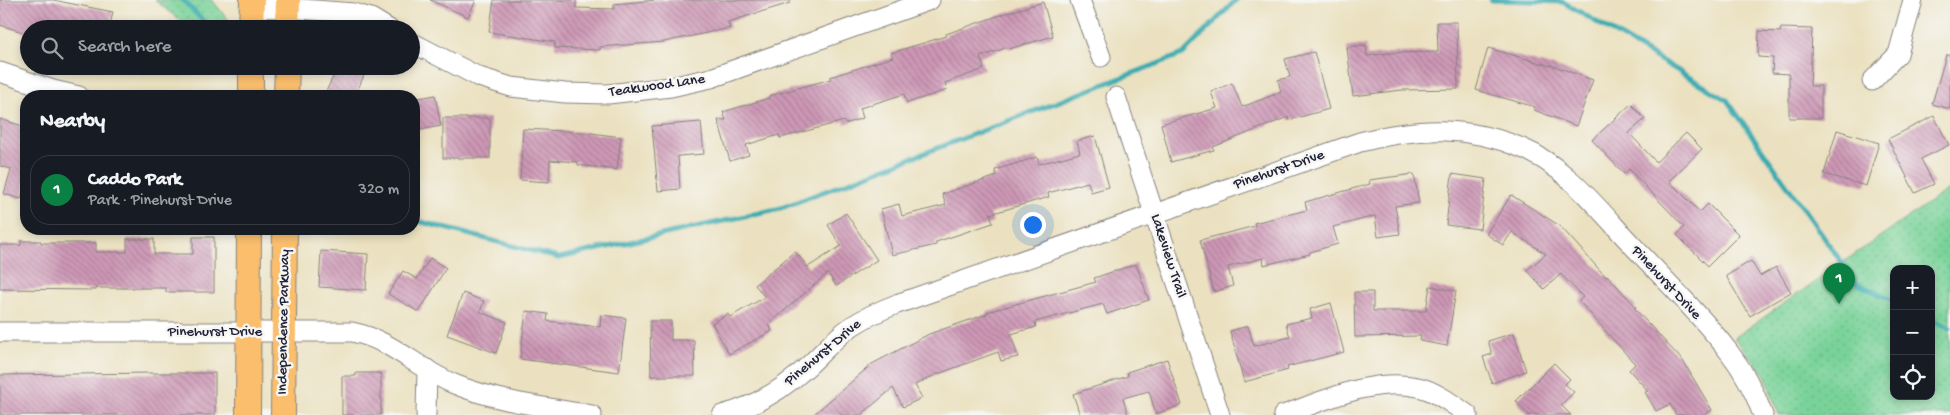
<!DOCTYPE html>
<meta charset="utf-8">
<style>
body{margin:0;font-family:"Gochi Hand",sans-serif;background:#242831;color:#f1f3f6}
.controls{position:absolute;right:15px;bottom:15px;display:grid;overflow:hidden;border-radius:10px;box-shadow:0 2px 8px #0003}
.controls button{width:45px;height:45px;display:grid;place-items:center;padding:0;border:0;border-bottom:1px solid #363941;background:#171b24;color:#f1f3f6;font:25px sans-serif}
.you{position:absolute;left:1032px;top:224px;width:18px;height:18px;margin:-12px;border:4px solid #fff;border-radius:50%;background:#1a73e8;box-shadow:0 0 0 8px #1a73e833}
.badge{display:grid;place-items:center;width:32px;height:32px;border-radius:50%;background:#0b8043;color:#fff;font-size:16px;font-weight:700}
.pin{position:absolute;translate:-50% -41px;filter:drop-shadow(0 1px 2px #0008)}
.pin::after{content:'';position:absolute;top:26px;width:18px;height:15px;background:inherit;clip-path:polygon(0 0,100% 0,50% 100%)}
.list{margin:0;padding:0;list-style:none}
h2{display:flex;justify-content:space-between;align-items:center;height:65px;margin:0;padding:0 20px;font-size:21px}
h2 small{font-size:16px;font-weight:400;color:#9ea1a6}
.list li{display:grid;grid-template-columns:32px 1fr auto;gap:15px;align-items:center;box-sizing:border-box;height:70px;margin:0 10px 10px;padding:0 10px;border:1px solid #363941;border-radius:20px}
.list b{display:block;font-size:19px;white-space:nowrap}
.list p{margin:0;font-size:16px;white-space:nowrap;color:#9ea1a6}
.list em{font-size:16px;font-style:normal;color:#9ea1a6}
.icon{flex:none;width:28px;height:28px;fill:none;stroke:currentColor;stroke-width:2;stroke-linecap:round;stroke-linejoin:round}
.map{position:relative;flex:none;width:1950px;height:415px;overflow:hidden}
.search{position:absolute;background:#171b24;box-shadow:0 2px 8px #0003;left:20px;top:20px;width:400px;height:55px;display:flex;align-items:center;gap:12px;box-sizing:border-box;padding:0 18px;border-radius:28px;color:#9ea1a6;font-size:19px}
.panel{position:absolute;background:#171b24;box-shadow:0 2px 8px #0003;left:20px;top:90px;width:400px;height:145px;border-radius:20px}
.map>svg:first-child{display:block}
</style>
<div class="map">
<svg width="1950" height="415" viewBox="0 0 1950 415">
<defs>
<pattern id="grass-dots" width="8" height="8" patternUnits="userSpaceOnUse" patternTransform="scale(1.25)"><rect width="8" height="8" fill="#79d399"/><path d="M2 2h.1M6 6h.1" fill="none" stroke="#68b585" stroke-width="1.8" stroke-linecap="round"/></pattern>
<pattern id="building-back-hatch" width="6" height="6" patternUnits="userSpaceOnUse" patternTransform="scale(1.25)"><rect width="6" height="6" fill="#ce98b6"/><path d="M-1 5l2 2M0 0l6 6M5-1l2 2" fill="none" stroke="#a77c95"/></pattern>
</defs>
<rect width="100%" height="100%" fill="#f6f6f2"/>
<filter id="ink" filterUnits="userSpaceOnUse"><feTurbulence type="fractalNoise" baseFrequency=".02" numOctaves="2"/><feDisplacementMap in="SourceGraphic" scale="10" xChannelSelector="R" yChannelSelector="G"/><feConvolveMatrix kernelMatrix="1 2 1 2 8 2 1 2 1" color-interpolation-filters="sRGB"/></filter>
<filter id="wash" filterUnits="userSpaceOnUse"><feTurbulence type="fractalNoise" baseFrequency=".0096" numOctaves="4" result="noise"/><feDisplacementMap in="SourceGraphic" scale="20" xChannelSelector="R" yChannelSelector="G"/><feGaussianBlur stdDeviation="1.12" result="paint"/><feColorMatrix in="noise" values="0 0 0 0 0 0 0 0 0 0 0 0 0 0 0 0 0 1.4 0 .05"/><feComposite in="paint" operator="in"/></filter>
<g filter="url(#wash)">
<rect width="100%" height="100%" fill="#ebe1c0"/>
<!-- grass -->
<g fill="url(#grass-dots)" stroke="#4e7a6a" fill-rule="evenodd">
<path d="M155,0h57l20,24v5h-42z"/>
<path d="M1950,188v227h-171l-15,-42 -30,-35zM1894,269h37v127h-37z"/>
</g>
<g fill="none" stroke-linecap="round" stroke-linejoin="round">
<!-- stream -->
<g stroke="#39abb1" stroke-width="5">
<path d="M183,0l28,29"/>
<path d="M1491,0l72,2 164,98 129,183 38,18"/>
<path d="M414,220l145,38 222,-50 402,-154 53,-54"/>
<path d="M1931,319l19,9"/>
</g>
</g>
<g id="blocks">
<!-- building -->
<g fill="url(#building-back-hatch)">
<path d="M0,0h53l60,12 -4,17h-80v5l-29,-9z"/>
<path d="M430,0h46l-8,17z"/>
<path d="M494,0h82v8l38,1v-5l42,-4h134v3l-62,19 2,6 -66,14 -64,5v3l-45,-2v-6l-66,-10z"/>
<path d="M1043,2l10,34 -44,13 -1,-2 -28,10 4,12 -39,14 2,7 -40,13 -3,-9 -44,14 3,10 -18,6 -1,-3 -64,17 -1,-3 -33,10 3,10 -19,6 -12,-41h8l-3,-8 46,-14v-2l62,-17 -1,-2 63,-20 -2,-4 55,-17v-2l57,-20z"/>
<path d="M1437,22h20l1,67 -56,1 -49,6 -6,-49 19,-2 1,11 22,-3 49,-1z"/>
<path d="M1781,28l31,1 -2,57h11v32h-32v-44l-17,-1 1,-15 -15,-1 1,-26 21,1z"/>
<path d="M1488,48l63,18v-1l42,15 -17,46 -42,-16 1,-3 -59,-17z"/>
<path d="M1314,52l15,57 -40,11 -1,-3 -75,30 1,3 -43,12 -10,-38 56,-16 -6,-16 21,-9 10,24 39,-15 -3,-12 12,-3 -5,-18z"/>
<path d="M1946,55h4v54l-18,-5z"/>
<path d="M338,66h30l-13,30h-31z"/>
<path d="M435,95l6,31 -27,5v-32z"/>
<path d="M1631,104l14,15 -16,14 27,29 30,-29 16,16 -33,32 31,31 8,-8 31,31 -31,31 -31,-31 7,-8 -55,-58 -5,5 -32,-34z"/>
<path d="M1934,116l15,29 -28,14 13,25 -19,9 -27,-54z"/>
<rect x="443" y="118" width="47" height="40"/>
<path d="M0,119l26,8v54l-5,18 -17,-5 7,-25 -11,-3z"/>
<path d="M701,122l3,32 -26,2 2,33 -22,2 -6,-65z"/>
<path d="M523,129l61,3 37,5 -4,33 -39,-5v-3l-28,-2 -1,22 -29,-2z"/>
<path d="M1837,130l42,13 -13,43 -42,-12z"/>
<path d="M1095,136l14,51 -18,5 -3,-10 -40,11 1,4 -59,17 3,9 -57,19v3l-44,10 -11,-46 18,-5 3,12 44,-11 -4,-11 55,-18 -2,-6 42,-13 2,7 41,-11 -3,-12z"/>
<path d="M1414,174l5,29 -24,3 5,28 -22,3 -3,-21 -42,11 5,17 -28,8v2l-46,11 -1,-7 -35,9 5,19 -19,6 -14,-52 55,-14 -1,-3 53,-13 -2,-8 65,-18 -1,-4z"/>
<path d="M1452,174l34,5 -6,50 -34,-4z"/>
<path d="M1511,195l49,31 46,51 1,-2 29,32 -2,1 49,53 29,49 -8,5h-28l-6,-11 -14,7 -11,-19 3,-1 -19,-21 6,-6 -56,-63 4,-4 -22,-23 -17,15 -17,-19 19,-16 -34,-22 -9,13 -17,-11z"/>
<path d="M846,213l31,47 -41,26 -8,-13 -59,51 3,7 -43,23 -17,-31 16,-9 2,3 35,-20 -10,-12 40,-34 13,16 33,-21 -13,-21z"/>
<path d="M193,237h21v55h-48v-4h-70v2l-96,-1v-44h21v-4h20v2h55v9h31v-13h27v15h39z"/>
<path d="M321,251l47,3 -2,36 -47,-3z"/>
<path d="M430,258l16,10 -27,44 -31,-18 15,-23 14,8z"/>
<path d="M1751,261l9,15 16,-9 15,25 -41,24 -24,-40z"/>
<path d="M1136,264l13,36 -42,14 -4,-10 -68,18 1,5 -25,7 7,23 -17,4 -3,-9 -63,23 -20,10 7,13 -19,9 -10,-19 -32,27h-48l59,-51 57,-30 58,-20v-2l109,-30 -2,-4z"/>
<path d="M1430,286l26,5 -9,55 -27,-5 1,-5 -66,1 -1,-45h19v19h53z"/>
<path d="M463,293l21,8 -4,11 27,10 -11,31 -49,-18z"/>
<path d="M1331,303l13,49 -57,15 1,3 -44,12 -14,-51 18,-5 6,20 36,-9 -4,-13 26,-6 -2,-9z"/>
<path d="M526,311l22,3 -1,7 53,6 1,-12 25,3 -7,54 -99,-13z"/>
<path d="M650,321h21v19h23l1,36h-44z"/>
<path d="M1514,333l12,38 -34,12 -9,-26 9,-3 -4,-13z"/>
<path d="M1167,359l15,46 -26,9 -7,-23 -26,7 5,17h-48l-7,-21 55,-18 -1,-4z"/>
<path d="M1554,363l16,16 -5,5 9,8 -13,13 10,10h-42l-13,-14z"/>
<path d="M153,373h62v42h-215v-40z"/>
<path d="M356,373h25v42h-39v-39h14z"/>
</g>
</g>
</g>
<g filter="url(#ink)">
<use href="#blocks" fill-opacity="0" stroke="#86827e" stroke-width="1"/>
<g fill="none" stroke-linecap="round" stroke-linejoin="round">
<defs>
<g id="minor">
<path d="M1080,0l21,57"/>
<path d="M251,7l37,1 66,5 17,5 18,11"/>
<path d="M411,42l68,35 32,10 54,6 43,1 63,-7 40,-9 219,-78"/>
<path d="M0,72l53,18 26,6"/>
<path d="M1872,81l26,-27 15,-54"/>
<path d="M1116,97l104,318"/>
<path d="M0,332h352c41,8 65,37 102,52 44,18 92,23 138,31"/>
<path d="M426,415l1,-46"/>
<path d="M722,415c31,-8 60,-25 84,-47 16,-14 28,-30 46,-42 14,-9 29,-16 45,-22l463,-162c57,-15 106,-17 162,6 45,19 78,63 110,97 32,34 69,70 97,107 15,19 26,41 34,63"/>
<path d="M1283,415c41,-14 90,-38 135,-28 16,3 36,18 50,28"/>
</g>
<g id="major">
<path d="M251,29l1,-29"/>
<path d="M287,29l1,-29"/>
<path d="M251,96v-30"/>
<path d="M286,96l1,-30"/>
<path d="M248,415l1,-186"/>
<path d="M283,415l2,-186"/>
</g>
</defs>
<!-- minor casing -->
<use href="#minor" stroke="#86827e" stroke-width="21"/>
<!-- major casing -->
<use href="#major" stroke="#86827e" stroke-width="26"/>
<!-- minor -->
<use href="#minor" stroke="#fff" stroke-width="19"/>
<!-- major -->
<use href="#major" stroke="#fabe6d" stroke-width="24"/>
</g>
</g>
<g text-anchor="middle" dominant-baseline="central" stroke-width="5" stroke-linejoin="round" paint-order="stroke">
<!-- street labels -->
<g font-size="15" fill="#22223b" stroke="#f6f6f2">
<text transform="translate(657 86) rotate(-8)">Teakwood Lane</text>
<text transform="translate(1279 170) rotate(-19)">Pinehurst Drive</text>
<text transform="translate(1168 256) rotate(72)">Lakeview Trail</text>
<text transform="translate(1666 283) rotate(47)">Pinehurst Drive</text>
<text transform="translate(284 322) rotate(-89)">Independence Parkway</text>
<text x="215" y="332">Pinehurst Drive</text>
<text transform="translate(823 353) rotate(-40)">Pinehurst Drive</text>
</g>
</g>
</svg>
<div class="controls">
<button>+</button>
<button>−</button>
<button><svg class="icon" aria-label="locate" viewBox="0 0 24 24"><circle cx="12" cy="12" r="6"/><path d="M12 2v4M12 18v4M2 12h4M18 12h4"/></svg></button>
</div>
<div class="you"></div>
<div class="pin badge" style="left:1839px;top:304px">1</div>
<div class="search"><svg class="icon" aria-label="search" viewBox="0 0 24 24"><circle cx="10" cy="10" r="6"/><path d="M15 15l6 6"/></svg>Search here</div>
<section class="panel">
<h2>Nearby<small></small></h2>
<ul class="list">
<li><span class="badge">1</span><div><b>Caddo Park</b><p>Park · Pinehurst Drive</p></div><em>320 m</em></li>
</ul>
</section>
</div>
